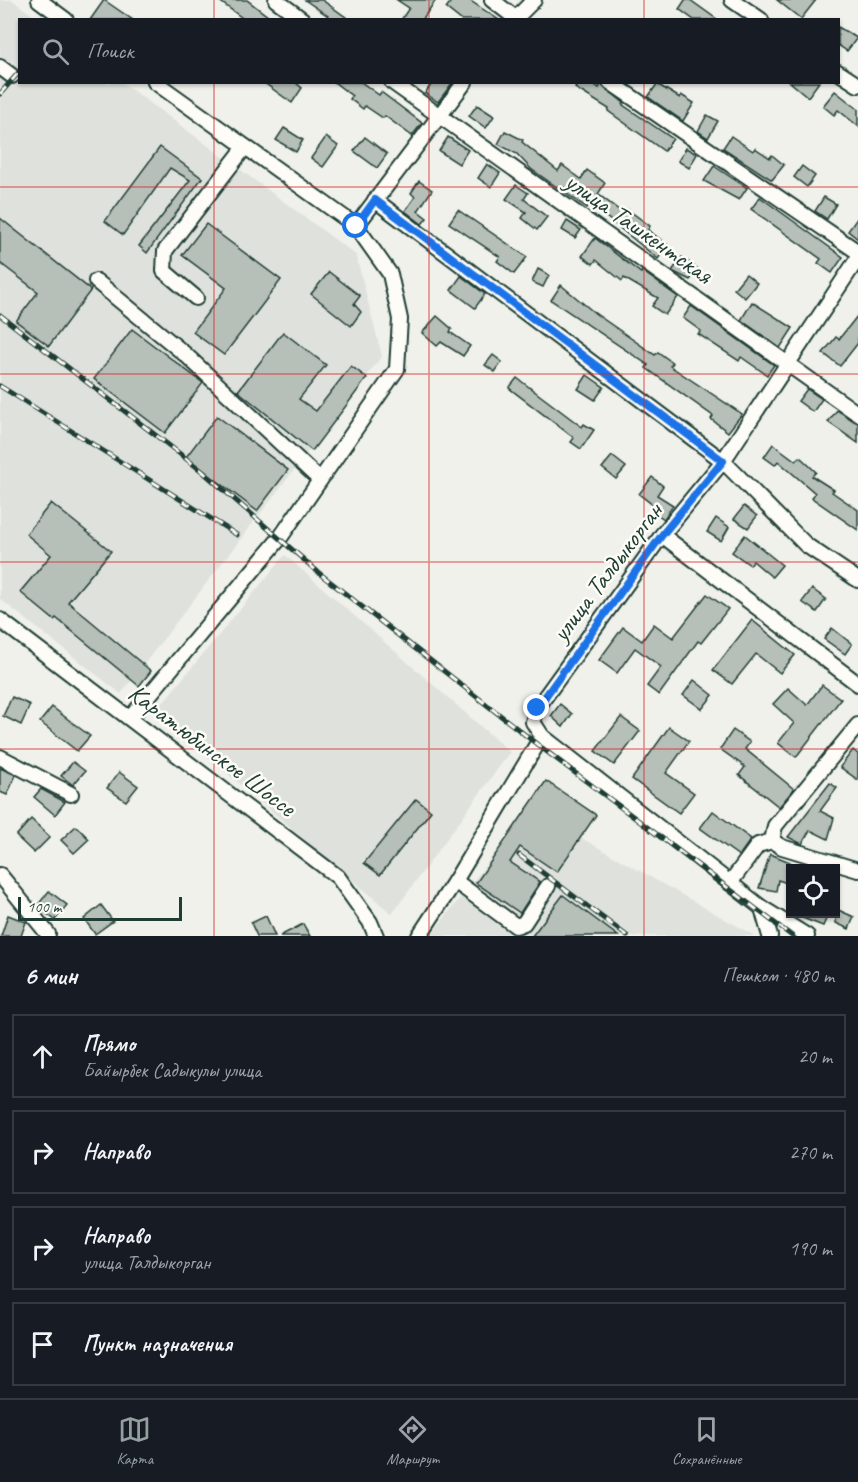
<!DOCTYPE html>
<html lang="ru">
<meta charset="utf-8">
<style>
body{margin:0;font-family:Caveat,sans-serif;background:#242831;color:#f1f3f6}
.controls{position:absolute;right:18px;bottom:18px;display:grid;overflow:hidden;border-radius:0px;box-shadow:0 2px 4px #0004}
.controls button{width:54px;height:54px;display:grid;place-items:center;padding:0;border:0;border-bottom:2px solid #363941;background:#171b24;color:#f1f3f6;font:30px sans-serif}
.scale{position:absolute;left:18px;bottom:15px;width:164px;box-sizing:border-box;padding-left:6px;border:3px solid #1f3d34;border-top:0;font-size:16px;line-height:21px;white-space:nowrap;color:#1f3d34;-webkit-text-stroke:4px #fdfcf7;paint-order:stroke}
.stop{position:absolute;width:18px;height:18px;margin:-14px;border:4px solid #1a73e8;border-radius:50%;background:#fff}
.stop.end{background:#1a73e8;border-color:#fff;box-shadow:0 2px 6px #0008}
.list{margin:0;padding:0;list-style:none}
h2{display:flex;justify-content:space-between;align-items:center;height:78px;margin:0;padding:0 24px;font-size:26px}
h2 small{font-size:20px;font-weight:400;color:#9ea1a6}
.list li{display:grid;grid-template-columns:39px 1fr auto;gap:18px;align-items:center;box-sizing:border-box;height:84px;margin:0 12px 12px;padding:0 12px;border:2px solid #363941;border-radius:0px}
.list b{display:block;font-size:22px;white-space:nowrap}
.list p{margin:0;font-size:20px;white-space:nowrap;color:#9ea1a6}
.list em{font-size:20px;font-style:normal;color:#9ea1a6}
.icon{flex:none;width:33px;height:33px;fill:none;stroke:currentColor;stroke-width:2;stroke-linecap:round;stroke-linejoin:round}
.map{position:relative;flex:none;width:858px;height:936px;overflow:hidden}
.search{position:absolute;background:#171b24;box-shadow:0 2px 4px #0004;left:18px;right:18px;top:18px;height:66px;display:flex;align-items:center;gap:15px;box-sizing:border-box;padding:0 21px;border-radius:0px;color:#9ea1a6;font-size:22px}
.sheet{height:462px;background:#171b24}
nav{display:flex;justify-content:space-around;align-items:center;box-sizing:border-box;height:84px;border-top:2px solid #363941;background:#171b24;font-size:16px;color:#9ea1a6}
nav a{display:grid;justify-items:center;gap:3px}
nav .on{color:#92a19f}
.map>svg:first-child{display:block}
</style>
<div class="map">
<svg width="858" height="936" viewBox="0 0 858 936">
<rect width="100%" height="100%" fill="#f0f1eb"/>
<filter id="ink" filterUnits="userSpaceOnUse"><feTurbulence type="fractalNoise" baseFrequency=".0167" numOctaves="2"/><feDisplacementMap in="SourceGraphic" scale="12" xChannelSelector="R" yChannelSelector="G"/><feConvolveMatrix kernelMatrix="1 2 1 2 8 2 1 2 1" color-interpolation-filters="sRGB"/></filter>
<g filter="url(#ink)">
<!-- built -->
<g fill="#dfe2dc">
<path d="M0,0h12l26,19 -18,1v62l103,1 233,172 26,101 -261,338 -121,-95z"/>
<path d="M285,555l225,197 -118,162 -237,-202z"/>
<path d="M530,809l225,127h-325z"/>
</g>
<!-- building -->
<g fill="#b6bfb8" stroke="#1f3d34" stroke-width="1.5">
<path d="M104,0l29,20h-43z"/>
<path d="M218,0h29l26,20h-28z"/>
<path d="M305,0h17l28,20h-24l2,-4z"/>
<path d="M397,0h39l-14,20h-21l8,-12z"/>
<path d="M452,0h17l30,20h-38l-15,-12z"/>
<path d="M685,0h5l28,20h-24l-15,-11z"/>
<path d="M777,0h39l-15,19z"/>
<path d="M838,27l19,11 -10,13 -9,-6z"/>
<path d="M263,82h32l7,6 -10,15z"/>
<path d="M334,82h27l18,13 2,-3 41,31 -10,13 -27,-20 -2,2 -18,-12 -2,3 -13,-10 2,-3z"/>
<path d="M433,82h20l-15,20 -13,-9z"/>
<path d="M579,82h12l8,6 2,-4 23,19 -1,2 50,34 -9,12 -56,-40 1,-2 -34,-21z"/>
<path d="M790,82h29l-11,15z"/>
<path d="M657,84l23,14 1,-3 13,8 -11,18 -35,-24z"/>
<path d="M835,91l23,18v17l-20,-16 -4,5 -11,-9z"/>
<path d="M477,105l17,11 -8,12 -17,-12z"/>
<path d="M707,115l11,6 -10,17 -10,-7z"/>
<path d="M284,128l19,12 -7,12 -20,-12z"/>
<path d="M505,131l18,9 -1,2 36,29 4,-6 19,14 6,-9 18,13 -7,11 26,20 3,-5 23,17 -2,4 20,15 -10,14 -68,-55 -3,4 -56,-39 -14,-15 -19,-10z"/>
<path d="M731,136l22,15 2,-3 15,10 2,-3 12,10 -12,15 -49,-32z"/>
<path d="M326,137l12,9 -15,21 -12,-9z"/>
<path d="M365,137l22,17 -10,14 -23,-17z"/>
<path d="M448,137l20,13 -9,14 -20,-13z"/>
<path d="M160,147l42,31 -55,75 -8,-7 51,-66 -20,-12 -47,67 -18,-14z"/>
<path d="M686,148l11,6 -8,14 -11,-7z"/>
<path d="M487,164l13,9 -9,14 -13,-9z"/>
<path d="M714,166l33,22 -8,12 -35,-19z"/>
<path d="M802,166l13,10 -8,11 -13,-10z"/>
<path d="M419,181l13,9 -14,21 9,7 -5,6 -17,-13 10,-14 -4,-4z"/>
<path d="M516,185l12,8 -4,6 23,18 -10,13 -15,-12 4,-6 -20,-13z"/>
<path d="M760,197l83,60 -11,16 -14,-10 3,-4 -70,-50z"/>
<path d="M824,197l12,7 -9,15 -12,-8z"/>
<path d="M458,210l69,47 -13,17 -17,-13 3,-4 -51,-34z"/>
<path d="M858,217v22l-10,-8z"/>
<path d="M0,218l91,72 -42,56 -33,-25 22,-29 -38,-29z"/>
<path d="M567,221l14,9 -6,8 -13,-8z"/>
<path d="M206,224l75,56 -57,75 -31,-23 33,-44 -44,-33z"/>
<path d="M595,238l46,35 1,-2 36,26 -13,18 -13,-9 6,-8 -34,-20 -2,3 -26,-21 -3,4 -11,-8z"/>
<path d="M682,257l16,12 -8,11 -18,-9z"/>
<path d="M538,269l11,6 -6,12 -11,-5z"/>
<path d="M329,272l31,24 -6,8 7,8 -10,14 -40,-32z"/>
<path d="M746,274l11,9 -12,15 -11,-9z"/>
<path d="M461,276l24,18 -10,14 -24,-18z"/>
<path d="M561,285l35,29 59,41 3,-3 15,11 -3,3 72,48 -14,18 -17,-13 2,-3 -67,-48 2,-3 -97,-65z"/>
<path d="M752,302l41,26 -13,20 -39,-28z"/>
<path d="M691,306l83,59 -7,10 -26,-18 -2,4 -41,-27 3,-3 -18,-13z"/>
<path d="M858,315v28l-18,23 -17,-13 13,-16 3,2z"/>
<path d="M437,316l15,13 -2,3 20,14 -7,10 -22,-14 -4,4 -15,-13z"/>
<path d="M132,329l71,54 -38,50 -71,-54z"/>
<path d="M283,332l43,33 -27,34 17,12 35,-45 16,12 -55,73 -74,-60z"/>
<path d="M493,355l9,7 -7,10 -10,-7z"/>
<path d="M587,375l17,12 -9,13 -17,-11z"/>
<path d="M517,378l65,49 2,-3 10,6 -13,19 -10,-7 3,-4 -65,-50z"/>
<path d="M807,389l15,10 -9,13 -15,-11z"/>
<path d="M837,410l21,13v20l-30,-21z"/>
<path d="M217,416l71,54 -31,41 -71,-54z"/>
<path d="M773,444l23,17 4,-4 16,15 -4,4 22,14 -2,2 26,18v20l-46,-32 3,-5 -37,-32 -3,4 -11,-8z"/>
<path d="M612,456l14,11 -10,12 -14,-11z"/>
<path d="M652,477l11,9 -6,9 16,10 -9,14 -13,-9 3,-4 -15,-12z"/>
<path d="M51,503l60,48 -43,51 83,69 -12,15 -83,-68 -2,2 -34,-28 31,-37 -25,-21z"/>
<path d="M744,506l13,10 -9,12 -14,-9z"/>
<path d="M716,518l13,9 -8,14 -14,-9z"/>
<path d="M745,535l37,30 -10,12 -19,-16 -3,4 -18,-13z"/>
<path d="M812,589l14,10 -9,13 -15,-10z"/>
<path d="M707,594l21,15 -27,34 -3,-2 -39,54 -12,-9 14,-19 -26,-19 -18,25 -18,-13 24,-33 19,14 12,-17 19,14z"/>
<path d="M752,620l43,35 -15,18 -24,-19 -24,30 -19,-14z"/>
<path d="M832,628l20,16 -7,10 -21,-15z"/>
<path d="M694,680l19,15 -11,14 -19,-14z"/>
<path d="M822,685l19,14 -45,58 -18,-14 16,-20 -21,-19 15,-16 19,17z"/>
<path d="M12,697l18,8 -9,20 -18,-9z"/>
<path d="M560,704l12,10 -9,13 -12,-11z"/>
<path d="M52,707l38,29 -13,15 -37,-29z"/>
<path d="M621,717l19,14 -26,34 -19,-14z"/>
<path d="M669,727l20,14 -23,32 28,20 -15,20 -47,-34z"/>
<path d="M733,730l17,12 -5,7 49,40 -15,18 -40,-32 6,-8 -25,-18z"/>
<path d="M853,750l5,4v26l-18,-13z"/>
<path d="M73,762l12,9 -12,14 -12,-9z"/>
<path d="M0,768l16,7 -9,20 -7,-3z"/>
<path d="M119,772l19,14 -12,15 -19,-13z"/>
<path d="M546,781l50,34 -39,57 -37,-25 -10,15 30,20 -20,31 -44,-30z"/>
<path d="M830,783l7,5 -17,23 14,7 -6,21 -18,-9 -8,14 -14,-7z"/>
<path d="M41,789l24,13 -10,13 -21,-18z"/>
<path d="M416,799l15,12 -51,64 -16,-12z"/>
<path d="M713,811l38,28 -12,17 -39,-28z"/>
<path d="M31,819l19,18 -16,16 -18,-17z"/>
<path d="M76,826l13,13 -15,14 -13,-13z"/>
<path d="M770,854l20,8v22l-12,-4 -2,11 -17,-3z"/>
<path d="M49,891l18,14 -12,15 -18,-14z"/>
<path d="M563,895l55,41h-86z"/>
<path d="M101,905l12,16 -18,13 -11,-15z"/>
<path d="M836,909l18,8 -5,12 -13,-6z"/>
<path d="M792,914h28l7,3 -4,9z"/>
<path d="M8,915l18,7 -5,14h-20z"/>
<path d="M266,916l9,20h-18l-6,-13z"/>
<path d="M303,924l7,12h-30z"/>
</g>
<g fill="none" stroke-linecap="round" stroke-linejoin="round">
<defs>
<g id="minor">
<path d="M39,0l27,20"/>
<path d="M276,0l27,20"/>
<path d="M492,0l26,20"/>
<path d="M732,0l29,20"/>
<path d="M514,20l20,-20"/>
<path d="M0,67l12,9"/>
<path d="M838,72l20,13"/>
<path d="M392,82l466,332"/>
<path d="M610,82l248,170"/>
<path d="M375,200l348,261 83,84 52,35"/>
<path d="M356,226l109,-144"/>
<path d="M96,281l90,74 134,125"/>
<path d="M196,298l-32,-27 1,-20 80,-104"/>
<path d="M662,535l196,149"/>
<path d="M0,620l338,257 32,45 6,14"/>
<path d="M131,717l149,-179 117,-169 3,-50 -10,-45 -34,-48 -201,-144"/>
<path d="M0,757l71,37"/>
<path d="M772,841l3,-15 83,-101"/>
<path d="M772,841l10,6 76,23"/>
<path d="M0,875l48,59"/>
<path d="M455,881l61,45 8,-3 24,-37"/>
<path d="M730,883l28,-38 14,-4"/>
<path d="M762,908l8,28"/>
<path d="M419,936l36,-55 87,-145"/>
<path d="M807,936l-45,-28 -220,-172 -9,-14 4,-14 125,-173 61,-74 135,-203"/>
</g>
</defs>
<!-- minor casing -->
<use href="#minor" stroke="#1f3d34" stroke-width="18"/>
<!-- minor -->
<use href="#minor" stroke="#fdfcf7" stroke-width="14"/>
<defs>
<g id="rail">
<path d="M0,94l20,-23"/>
<path d="M0,315l202,156 117,102 219,172 254,191"/>
<path d="M0,386l237,149"/>
<path d="M519,855l108,81"/>
</g>
</defs>
<!-- rail casing -->
<use href="#rail" stroke="#1f3d34" stroke-width="5"/>
<!-- rail -->
<use href="#rail" stroke="#fdfcf7" stroke-width="3" stroke-dasharray="9" stroke-linecap="butt"/>
</g>
</g>
<g fill="none" stroke-linecap="round" stroke-linejoin="round" filter="url(#ink)">
<!-- route -->
<path stroke="#1a73e8" stroke-width="8" d="M356,226l19,-26 348,261 -61,74 -125,173"/>
</g>
<!-- grid -->
<path fill="none" stroke="#d62828" stroke-width="1.5" stroke-opacity="0.55" d="M214,0v20M429,0v20M644,0v20M214,82v854M429,82v854M644,82v854M0,187h858M0,374h858M0,562h858M0,749h858"/>
<g text-anchor="middle" dominant-baseline="central" stroke-width="5" stroke-linejoin="round" paint-order="stroke">
<!-- street labels -->
<g font-size="26" fill="#1f3d34" stroke="#fdfcf7">
<text transform="translate(639 228) rotate(35)">улица Ташкентская</text>
<text transform="translate(607 572) rotate(-53)">улица Талдыкорган</text>
<text transform="translate(212 750) rotate(37)">Каратюбинское Шоссе</text>
</g>
</g>
</svg>
<div class="controls">
<button><svg class="icon" aria-label="locate" viewBox="0 0 24 24"><circle cx="12" cy="12" r="6"/><path d="M12 2v4M12 18v4M2 12h4M18 12h4"/></svg></button>
</div>
<div class="scale">100 m</div>
<div class="stop" style="left:356px;top:226px"></div>
<div class="stop end" style="left:537px;top:708px"></div>
<div class="search"><svg class="icon" aria-label="search" viewBox="0 0 24 24"><circle cx="10" cy="10" r="6"/><path d="M15 15l6 6"/></svg>Поиск</div>
</div>
<section class="sheet">
<h2>6 мин<small>Пешком · 480 m</small></h2>
<ul class="list">
<li><svg class="icon" aria-label="ahead" viewBox="0 0 24 24"><path d="M12 20V5M6 11l6-6 6 6"/></svg><div><b>Прямо</b><p>Байырбек Садыкулы улица</p></div><em>20 m</em></li>
<li><svg class="icon" aria-label="right" viewBox="0 0 24 24"><path d="M7 20v-9h11M14 6l5 5-5 5"/></svg><div><b>Направо</b></div><em>270 m</em></li>
<li><svg class="icon" aria-label="right" viewBox="0 0 24 24"><path d="M7 20v-9h11M14 6l5 5-5 5"/></svg><div><b>Направо</b><p>улица Талдыкорган</p></div><em>190 m</em></li>
<li><svg class="icon" aria-label="arrive" viewBox="0 0 24 24"><path d="M6 21V4h12l-3 4 3 4H6"/></svg><div><b>Пункт назначения</b></div></li>
</ul>
</section>
<nav>
<a class="on"><svg class="icon" aria-label="map" viewBox="0 0 24 24"><path d="M3 6l6-2 6 2 6-2v14l-6 2-6-2-6 2zM9 4v14M15 6v14"/></svg>Карта</a>
<a><svg class="icon" aria-label="directions" viewBox="0 0 24 24"><path d="M12 3l9 9-9 9-9-9zM9 14v-3h6M13 9l2 2-2 2"/></svg>Маршрут</a>
<a><svg class="icon" aria-label="saved" viewBox="0 0 24 24"><path d="M7 4h10v16l-5-4-5 4z"/></svg>Сохранённые</a>
</nav>
